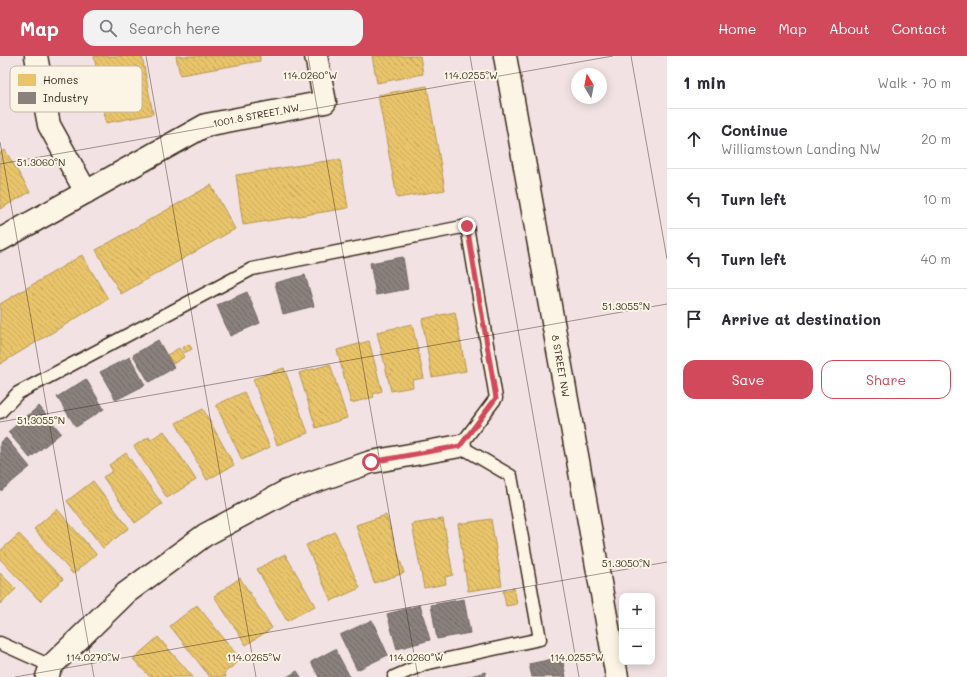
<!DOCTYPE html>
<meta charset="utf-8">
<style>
body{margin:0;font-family:Mali,sans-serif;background:#f2f2f3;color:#2b2b33}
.controls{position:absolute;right:12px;bottom:12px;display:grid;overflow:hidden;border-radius:8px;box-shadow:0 2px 10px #0003}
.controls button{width:36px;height:36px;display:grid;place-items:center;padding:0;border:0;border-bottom:1px solid #e1e1e2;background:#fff;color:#2b2b33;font:20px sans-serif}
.compass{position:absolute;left:571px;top:12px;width:36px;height:36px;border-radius:50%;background:#fff;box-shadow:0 2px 10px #0003;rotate:350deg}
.stop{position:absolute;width:12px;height:12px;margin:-9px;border:3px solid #d1495b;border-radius:50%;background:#fff}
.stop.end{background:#d1495b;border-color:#fff;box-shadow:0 1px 4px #0008}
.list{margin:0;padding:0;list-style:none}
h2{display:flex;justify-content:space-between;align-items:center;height:52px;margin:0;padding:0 16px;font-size:17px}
h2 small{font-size:13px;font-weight:400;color:#7c7c81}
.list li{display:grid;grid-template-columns:26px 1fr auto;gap:12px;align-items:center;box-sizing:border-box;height:60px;padding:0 16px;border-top:1px solid #e1e1e2}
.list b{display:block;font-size:15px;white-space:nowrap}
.list p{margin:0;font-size:13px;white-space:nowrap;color:#7c7c81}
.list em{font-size:13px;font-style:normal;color:#7c7c81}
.actions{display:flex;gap:8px;padding:12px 16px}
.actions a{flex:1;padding:9px 0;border:1px solid #d1495b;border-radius:12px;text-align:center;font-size:14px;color:#d1495b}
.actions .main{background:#d1495b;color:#fff}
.icon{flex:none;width:22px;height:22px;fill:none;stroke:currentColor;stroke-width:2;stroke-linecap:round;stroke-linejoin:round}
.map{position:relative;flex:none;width:667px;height:621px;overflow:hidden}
header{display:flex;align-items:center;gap:24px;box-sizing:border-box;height:56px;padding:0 20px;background:#d1495b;color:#fff}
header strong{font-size:19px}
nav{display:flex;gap:22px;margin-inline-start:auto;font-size:14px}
.search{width:280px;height:36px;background:#f2f2f3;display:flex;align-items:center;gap:10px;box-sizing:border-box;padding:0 14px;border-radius:12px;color:#7c7c81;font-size:15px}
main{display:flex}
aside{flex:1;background:#fff}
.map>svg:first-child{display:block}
</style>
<header>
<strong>Map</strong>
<div class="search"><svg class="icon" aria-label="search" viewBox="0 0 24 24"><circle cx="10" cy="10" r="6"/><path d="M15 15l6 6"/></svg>Search here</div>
<nav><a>Home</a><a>Map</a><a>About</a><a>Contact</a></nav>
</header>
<main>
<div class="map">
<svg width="667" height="621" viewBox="0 0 667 621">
<defs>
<pattern id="homes-back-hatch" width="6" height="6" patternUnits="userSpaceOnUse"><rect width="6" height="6" fill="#e9c46a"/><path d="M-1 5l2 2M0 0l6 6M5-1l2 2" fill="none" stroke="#c9a95b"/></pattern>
<pattern id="industry-back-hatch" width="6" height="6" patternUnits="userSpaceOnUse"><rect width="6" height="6" fill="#8a817c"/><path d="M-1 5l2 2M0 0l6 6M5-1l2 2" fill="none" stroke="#726a65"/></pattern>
</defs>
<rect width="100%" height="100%" fill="#f2e2e3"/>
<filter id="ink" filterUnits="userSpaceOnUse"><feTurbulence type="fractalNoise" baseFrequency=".025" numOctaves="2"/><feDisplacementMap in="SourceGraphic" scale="8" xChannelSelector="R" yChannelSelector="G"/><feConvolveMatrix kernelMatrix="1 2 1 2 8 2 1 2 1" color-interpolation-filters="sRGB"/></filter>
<g filter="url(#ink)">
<!-- homes -->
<g fill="url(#homes-back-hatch)" stroke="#b59653">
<path d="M94,0h48l11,58 -47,9z"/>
<path d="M176,0h84v5l-80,14z"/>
<path d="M372,0h48l3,18 -46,9z"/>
<path d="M427,30l18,104 -48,8 -19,-103z"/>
<path d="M5,94l25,42 -30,17v-56z"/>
<path d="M340,103l8,49 -105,17 -7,-50z"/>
<path d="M211,129l24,44 -114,65 -25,-44z"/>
<path d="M82,199l26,44 -108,65v-60z"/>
<path d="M455,256l11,59 -34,6 -10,-58z"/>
<path d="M412,268l12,54 -12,2 1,7 -22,4 -14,-59z"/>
<path d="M369,285l13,50 -9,3 1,3 -23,6 -14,-53z"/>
<path d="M189,288l3,5 -8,4 -2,-5z"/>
<path d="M179,292l5,9 -11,7 -6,-9z"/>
<path d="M330,308l17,54 -31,10 -17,-55z"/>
<path d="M284,312l24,65 -31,12 -24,-66z"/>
<path d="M244,336l26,55 -28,13 -26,-55z"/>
<path d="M203,353l31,56 -27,15 -31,-57z"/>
<path d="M164,375l32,49 -29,18 -33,-52 15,-9 1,3z"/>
<path d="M126,397l36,51 -27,19 -32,-46 10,-6 -4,-6z"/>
<path d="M93,425l36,47 -26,20 -36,-47z"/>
<path d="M57,453l39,45 -23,20 -39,-45z"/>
<path d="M386,459l18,58 -30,10 -18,-58z"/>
<path d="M443,463l10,56 -8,2 1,7 -22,4 -12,-64z"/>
<path d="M491,463l11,67 -34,5 -10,-67z"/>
<path d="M335,476l25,56 -29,13 -25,-56z"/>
<path d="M19,478l44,45 -23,22 -40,-42v-8z"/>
<path d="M285,498l30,52 -28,15 -30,-52z"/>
<path d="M0,517l16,16 -16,15z"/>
<path d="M240,522l32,50 -26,17 -32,-49z"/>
<path d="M514,532l3,16 -11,2 -3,-15z"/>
<path d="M197,549l44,55 -17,13 2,4h-16l-40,-51z"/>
<path d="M158,581l35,40h-43l-17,-18z"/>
</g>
<!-- industry -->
<g fill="url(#industry-back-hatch)" stroke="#726760">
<path d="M403,201l5,32 -32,6 -6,-32z"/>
<path d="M305,219l9,31 -31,8 -8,-31z"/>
<path d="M247,236l13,31 -30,13 -13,-31z"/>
<path d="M158,284l16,28 -25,14 -16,-27z"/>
<path d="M130,301l15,28 -29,15 -16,-28z"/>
<path d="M86,323l18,30 -28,18 -19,-30z"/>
<path d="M39,350l22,27 -31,25 -22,-26z"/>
<path d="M6,382l24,29 -29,24 -1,-48z"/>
<path d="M464,543l6,34 -33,6 -6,-34z"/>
<path d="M420,549l10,35 -33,9 -10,-35z"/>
<path d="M372,564l16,35 -31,15 -17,-35z"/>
<path d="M335,593l15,28h-31l-8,-15z"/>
<path d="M562,601l4,20h-34l-3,-13z"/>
<path d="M297,615l4,6h-14z"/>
<path d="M485,616l1,5h-19z"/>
</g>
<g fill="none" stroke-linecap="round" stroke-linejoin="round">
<defs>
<g id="lane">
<path d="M0,356l18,-19 234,-124 215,-43 29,172 -36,48 51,30 29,163 -116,25 -30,13"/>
<path d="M0,587l51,23"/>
</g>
<g id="street">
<path d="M36,0l13,69 37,67"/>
<path d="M0,184l206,-115 119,-23 -9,-46"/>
<path d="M47,621l4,-11 75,-73 79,-58 82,-44 84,-29 89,-16"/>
</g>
<path id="secondary" d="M505,0l112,621"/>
</defs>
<!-- lane casing -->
<use href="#lane" stroke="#3b2a1e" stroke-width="15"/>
<!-- street casing -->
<use href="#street" stroke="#3b2a1e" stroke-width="25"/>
<!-- secondary casing -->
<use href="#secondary" stroke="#3b2a1e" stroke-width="25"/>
<!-- lane -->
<use href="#lane" stroke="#fcf5e5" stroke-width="12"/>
<!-- street -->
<use href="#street" stroke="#fcf5e5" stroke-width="22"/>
<!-- secondary -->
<use href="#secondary" stroke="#fcf5e5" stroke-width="22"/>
</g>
</g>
<g fill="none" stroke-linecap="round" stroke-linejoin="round" filter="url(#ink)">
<!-- route -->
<path stroke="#d1495b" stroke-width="5" d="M371,406l89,-16 36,-48 -29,-172"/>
</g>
<!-- ticks -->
<path fill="none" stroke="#3b2a1e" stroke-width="1" stroke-opacity="0.45" d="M146,0l110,621M308,0l110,621M470,0l109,621M631,0l36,203M0,86l94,535M0,108l613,-108M0,366l667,-118M15,621l652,-115"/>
<g text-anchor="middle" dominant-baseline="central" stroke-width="4" stroke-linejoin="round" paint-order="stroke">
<!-- street labels -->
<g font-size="10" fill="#3b2a1e" stroke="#fcf5e5">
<text transform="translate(256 59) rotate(-11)">1001 8 STREET NW</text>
<text transform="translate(561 310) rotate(80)">8 STREET NW</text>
</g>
</g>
<!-- legend -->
<rect x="10" y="10" width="132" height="46" rx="6" fill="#fcf5e5" stroke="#c2b8a9" stroke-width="1"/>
<rect x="18" y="18" width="18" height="12" fill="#e9c46a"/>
<rect x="18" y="36" width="18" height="12" fill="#8a817c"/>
<g font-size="11" fill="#3b2a1e">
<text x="43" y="28">Homes</text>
<text x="43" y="46">Industry</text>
</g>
<g font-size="10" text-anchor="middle" fill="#3b2a1e" stroke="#fcf5e5" stroke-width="4" stroke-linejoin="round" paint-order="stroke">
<text x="310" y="23">114.0260°W</text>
<text x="471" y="23">114.0255°W</text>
<text x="41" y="110">51.3060°N</text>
<text x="626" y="254">51.3055°N</text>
<text x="41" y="368">51.3055°N</text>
<text x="626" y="511">51.3050°N</text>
<text x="93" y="605">114.0270°W</text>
<text x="254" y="605">114.0265°W</text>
<text x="416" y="605">114.0260°W</text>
<text x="577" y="605">114.0255°W</text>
</g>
</svg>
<div class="controls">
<button>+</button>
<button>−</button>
</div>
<svg class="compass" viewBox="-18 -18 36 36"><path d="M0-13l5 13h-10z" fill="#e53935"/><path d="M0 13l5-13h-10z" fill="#7c7c81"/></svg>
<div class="stop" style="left:371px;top:406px"></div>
<div class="stop end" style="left:467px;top:170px"></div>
</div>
<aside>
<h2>1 min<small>Walk · 70 m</small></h2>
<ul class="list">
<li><svg class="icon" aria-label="ahead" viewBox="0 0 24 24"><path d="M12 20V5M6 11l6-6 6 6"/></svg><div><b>Continue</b><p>Williamstown Landing NW</p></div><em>20 m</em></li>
<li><svg class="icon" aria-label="left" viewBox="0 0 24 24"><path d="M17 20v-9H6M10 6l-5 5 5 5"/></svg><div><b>Turn left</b></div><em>10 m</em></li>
<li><svg class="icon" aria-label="left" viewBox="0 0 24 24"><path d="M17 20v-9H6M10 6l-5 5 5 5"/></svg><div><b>Turn left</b></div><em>40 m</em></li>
<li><svg class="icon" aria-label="arrive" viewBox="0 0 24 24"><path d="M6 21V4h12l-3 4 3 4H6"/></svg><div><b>Arrive at destination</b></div></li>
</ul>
<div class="actions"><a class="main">Save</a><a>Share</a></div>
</aside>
</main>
